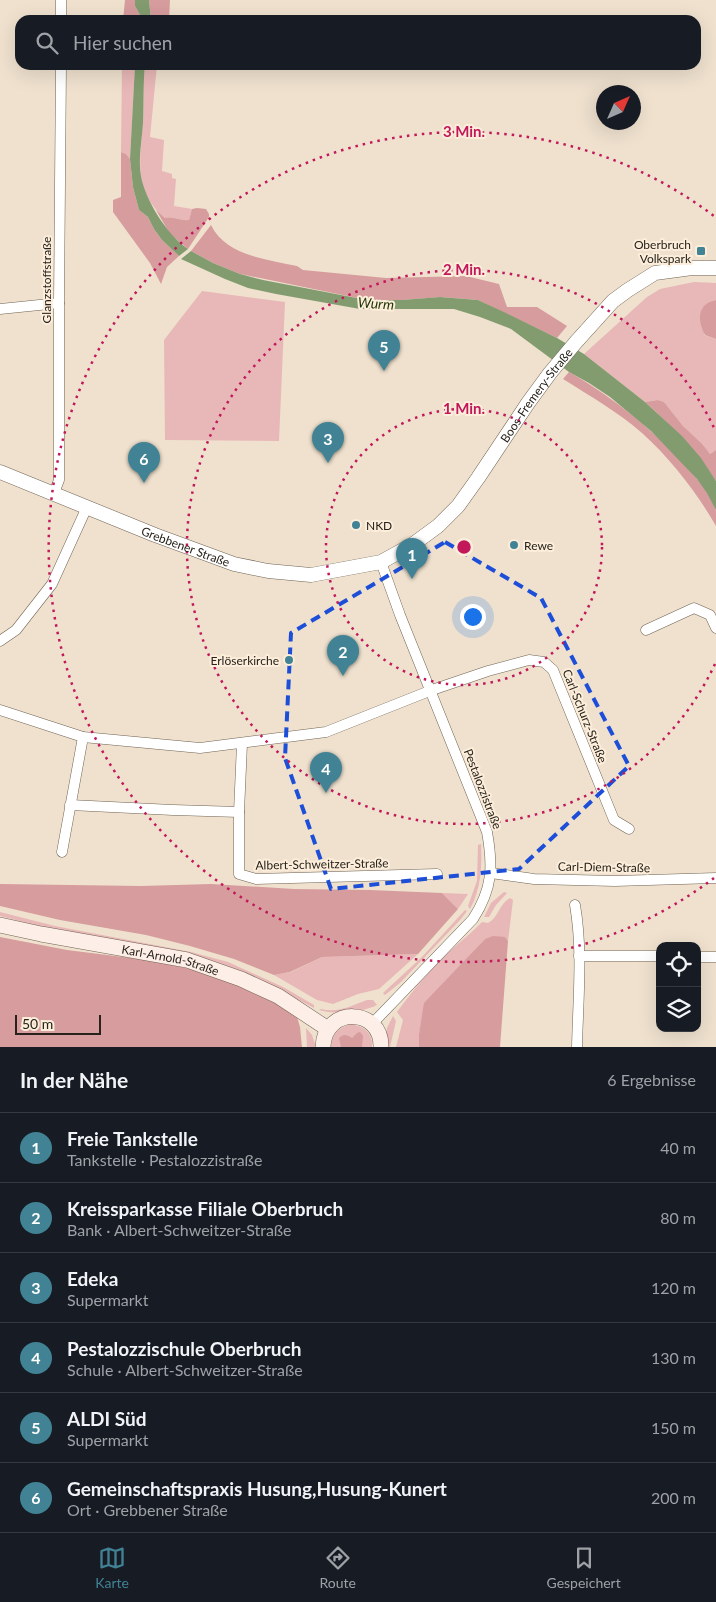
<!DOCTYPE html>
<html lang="de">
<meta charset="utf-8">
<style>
body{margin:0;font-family:Lato,sans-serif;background:#242831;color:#f1f3f6}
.controls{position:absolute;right:15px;bottom:15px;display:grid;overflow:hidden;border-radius:10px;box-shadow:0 5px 20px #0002}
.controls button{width:45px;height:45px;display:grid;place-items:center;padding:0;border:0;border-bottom:1px solid #363941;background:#171b24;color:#f1f3f6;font:25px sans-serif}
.compass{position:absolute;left:596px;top:85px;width:45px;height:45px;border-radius:50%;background:#171b24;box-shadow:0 5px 20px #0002;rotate:45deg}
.scale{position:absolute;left:15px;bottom:12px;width:86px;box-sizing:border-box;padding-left:5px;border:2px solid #27221b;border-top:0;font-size:14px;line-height:18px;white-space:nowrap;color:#27221b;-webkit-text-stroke:4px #fceedb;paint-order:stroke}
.you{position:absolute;left:472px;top:616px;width:18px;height:18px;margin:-12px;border:4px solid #fff;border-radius:50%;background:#1a73e8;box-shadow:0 0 0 8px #1a73e833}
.badge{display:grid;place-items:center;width:32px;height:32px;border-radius:50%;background:#418395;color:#fff;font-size:16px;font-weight:700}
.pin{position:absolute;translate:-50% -41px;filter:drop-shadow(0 1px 2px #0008)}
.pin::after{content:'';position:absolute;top:26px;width:18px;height:15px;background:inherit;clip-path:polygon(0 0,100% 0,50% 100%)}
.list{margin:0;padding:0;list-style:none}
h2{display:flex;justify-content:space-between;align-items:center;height:65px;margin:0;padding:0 20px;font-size:21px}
h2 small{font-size:16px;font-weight:400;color:#9ea1a6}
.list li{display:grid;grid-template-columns:32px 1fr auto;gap:15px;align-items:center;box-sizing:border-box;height:70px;padding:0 20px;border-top:1px solid #363941}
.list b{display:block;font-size:19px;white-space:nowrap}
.list p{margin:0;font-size:16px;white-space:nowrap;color:#9ea1a6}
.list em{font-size:16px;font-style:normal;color:#9ea1a6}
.icon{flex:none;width:28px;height:28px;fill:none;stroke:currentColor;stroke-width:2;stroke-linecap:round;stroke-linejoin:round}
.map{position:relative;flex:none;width:716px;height:1047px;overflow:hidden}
.search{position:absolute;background:#171b24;box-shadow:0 5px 20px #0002;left:15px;right:15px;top:15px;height:55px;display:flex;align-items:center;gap:12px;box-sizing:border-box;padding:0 18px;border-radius:15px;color:#9ea1a6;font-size:19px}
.sheet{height:485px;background:#171b24}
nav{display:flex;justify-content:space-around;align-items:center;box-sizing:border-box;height:70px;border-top:1px solid #363941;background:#171b24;font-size:14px;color:#9ea1a6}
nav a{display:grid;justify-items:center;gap:2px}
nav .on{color:#418395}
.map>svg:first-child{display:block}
</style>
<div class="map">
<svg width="716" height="1047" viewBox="0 0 716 1047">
<rect width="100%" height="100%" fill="#efe1ce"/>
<!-- green -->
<g fill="#e8b7b7">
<path d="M122,65h13l-5,94 -4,-5 -5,-2z"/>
<path d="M145,65h12l-7,72 14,3 -2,31 10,3v4l4,1 -2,27 18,3 -3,11c-9,1 -15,-4 -24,-2 -32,-26 -25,-58 -22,-94 1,-20 0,-39 2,-59z"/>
<path d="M694,282l22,1v17l-3,1 -9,34 12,4v111l-6,4 -27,-28 -19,-24 -6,-2 -13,2 -61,-48 63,-57 13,-8z"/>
<path d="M202,291l83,11 -6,139 -114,-1 -1,-100z"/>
<path d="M481,844c1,24 0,44 -11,65l-2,-3 9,-25 1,-36z"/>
<path d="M504,892l3,1 -11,12 -7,12h-5l7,-14z"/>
<path d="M442,893l26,1 -10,15z"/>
<path d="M510,898l3,2 -5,41 -3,-4 -20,2 -60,64 -6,31v13h-23l7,-27 -6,-8c13,-18 27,-35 42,-51 14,-14 30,-25 43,-39l6,1c11,-6 11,-19 22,-25z"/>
<path d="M465,910l2,1 -6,8 -60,63 -16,13 -2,-2 39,-36z"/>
<path d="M0,912l55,14 136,26 37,10 55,25 31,18v3l-53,-28 -59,-22 -159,-31 -43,-11z"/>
<path d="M418,954l-39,35 -21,5 -25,10 -16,-4 -43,-25 17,-3 31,-15z"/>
<path d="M367,1000h6l4,5c-13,7 -43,10 -58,5l2,-1c17,4 30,-3 46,-9z"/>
<path d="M393,1016l3,5 -6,26h-3v-19z"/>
<path d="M352,1024c12,3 21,9 20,23h-41c1,-14 8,-20 21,-23z"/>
<path d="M306,1028l6,7 4,12h-9z"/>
</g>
<!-- forest -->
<g fill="#d79c9d">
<path d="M125,0h10v6l5,9 -2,5h-15z"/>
<path d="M149,0h21l-1,20h-18z"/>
<path d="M121,152l5,2 4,5 3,28 6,23 9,7 6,12 8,11 17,16 -12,11 -6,17 -11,-21 -37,-51v-12l8,-3z"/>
<path d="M197,208l9,1 3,5v3l-21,32 -18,-15 -14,-24 9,8c9,-2 15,3 24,2l3,-11z"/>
<path d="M211,225c15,31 55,34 86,41l6,4 83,8 80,-2 33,8 8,23h30l30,19 -10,12 -79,-38 -37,-3 -39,3h-35l-127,-26 -27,-11 -22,-12z"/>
<path d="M716,300v39l-11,-4c-8,-15 -8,-31 11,-35z"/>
<path d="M569,372c47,27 86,59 122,100 8,9 23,27 25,39 0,4 0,11 0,15 -19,-33 -45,-67 -74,-93 -24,-21 -52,-37 -79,-54z"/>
<path d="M658,400l6,2 19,24 19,18 8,10 6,-4v31c-22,-32 -42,-53 -71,-79z"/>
<path d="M0,884l141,2 70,-2 83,5 76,1 72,3 16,16 -40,45 -96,3 -32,15 -16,3 -40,-16 -44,-13 -44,-11 -86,-15 -60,-14z"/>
<path d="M493,936l12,1 3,4 -8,106h-81v-13l5,-31 61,-64z"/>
<path d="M0,937l67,13 80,10 48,10 40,14 44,21 18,12 3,10 2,20h-302z"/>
<path d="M360,1032l3,4 -1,11h-21l-2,-9c5,-5 8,-3 13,0l5,-5z"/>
</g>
<!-- water -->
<g fill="#829c6f">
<path d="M135,0h14l2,20h-13l2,-5 -5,-9z"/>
<path d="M135,65h10c-2,19 -1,39 -2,58 -1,18 -5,35 -2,53 4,24 27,60 47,73l-9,7 -17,-16 -8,-11 -6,-12 -9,-7 -6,-23 -3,-28z"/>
<path d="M191,251l22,12 27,11 23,6 104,20h35l38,-3 38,3 28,13 51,25 27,16 61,48 37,34 19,22 15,23v29l-9,-17 -10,-14 -46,-48 -41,-34 -21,-14 -20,-11 -58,-43 -31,-12 -26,-8h-94l-84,-15 -28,-6 -23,-9 -44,-20z"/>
</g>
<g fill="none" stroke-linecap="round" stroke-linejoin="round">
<defs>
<g id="minor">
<path d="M61,20v-20"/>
<path d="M0,309l59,-6"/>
<path d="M54,493l5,-13v-177l2,-238"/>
<path d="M646,630l48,-22 16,7 6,13"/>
<path d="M0,641l16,-11 36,-46 35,-77"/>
<path d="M0,710l83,27 117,11 126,-16 106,-42 56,-19 41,-11 15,2 9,8 61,150 15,9"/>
<path d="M242,744l-3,68v62l17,5 181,-5"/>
<path d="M70,805l103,5 66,2"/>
<path d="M62,852l21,-115"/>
<path d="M491,873l43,6 81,2 101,-3"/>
<path d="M575,905c8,46 3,95 2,142"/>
<path d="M579,956h81"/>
<path d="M697,957h19"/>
<path d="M372,1024l101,-105c20,-31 20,-53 14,-87l-87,-217 -19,-53"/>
</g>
<g id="tertiary">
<path id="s1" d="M0,472l155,63 79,29 34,7 43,4 70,-13 31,-17 26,-19 20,-20 20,-28 50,-75 22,-30 26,-31 37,-41 15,-11 27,-17 37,-5h24"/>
</g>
<g id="secondary">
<path id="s2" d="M0,925l41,9 146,26 54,19 37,17 50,33"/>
<path d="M323,1047c1,-41 59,-40 58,0"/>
</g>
</defs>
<!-- minor casing -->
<use href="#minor" stroke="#6f6352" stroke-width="11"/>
<!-- tertiary casing -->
<use href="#tertiary" stroke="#6f6352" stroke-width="15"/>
<!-- secondary casing -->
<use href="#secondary" stroke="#6f6352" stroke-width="16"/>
<!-- minor -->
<use href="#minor" stroke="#fff" stroke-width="10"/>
<!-- tertiary -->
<use href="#tertiary" stroke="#fff" stroke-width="14"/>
<!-- secondary -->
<use href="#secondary" stroke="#fdeee7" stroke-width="15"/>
</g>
<!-- marked area -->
<path fill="none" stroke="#1d4ed8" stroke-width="4" stroke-dasharray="10 6" stroke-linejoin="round" d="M445,542l96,56 88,168 -110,103 -188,20 -46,-131 6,-125z"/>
<!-- distance rings -->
<g fill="none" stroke="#c2185b" stroke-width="2.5" stroke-dasharray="2.5 5">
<circle cx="464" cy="547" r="138"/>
<path d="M715 664A277 277 0 1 1 715 430"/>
<path d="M714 878A415 415 0 1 1 714 216"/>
</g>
<!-- markers -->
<g fill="#418395" stroke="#fceedb" stroke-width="2">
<rect x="696" y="246" width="10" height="10" rx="2.5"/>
<circle cx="356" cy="525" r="5"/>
<circle cx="514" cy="545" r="5"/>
<circle cx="289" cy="660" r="5"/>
</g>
<g text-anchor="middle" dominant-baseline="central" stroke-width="4" stroke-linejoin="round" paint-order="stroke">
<!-- poi labels -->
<g font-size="12" fill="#27221b" stroke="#fceedb" text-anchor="end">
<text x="691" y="244">Oberbruch<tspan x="691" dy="14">Volkspark</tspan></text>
<text x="366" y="525" text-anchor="start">NKD</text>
<text x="524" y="545" text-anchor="start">Rewe</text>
<text x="279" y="660">Erlöserkirche</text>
</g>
<!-- street labels -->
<g font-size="12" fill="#27221b" stroke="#fceedb">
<text transform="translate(46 280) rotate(-90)">Glanzstoffstraße</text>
<text stroke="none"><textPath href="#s1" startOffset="632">Boos-Fremery-Straße</textPath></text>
<text stroke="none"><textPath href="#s1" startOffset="200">Grebbener Straße</textPath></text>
<text transform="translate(585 716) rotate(68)">Carl-Schurz-Straße</text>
<text transform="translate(483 789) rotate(69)">Pestalozzistraße</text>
<text transform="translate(322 864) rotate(-1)">Albert-Schweitzer-Straße</text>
<text transform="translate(604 867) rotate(1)">Carl-Diem-Straße</text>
<text stroke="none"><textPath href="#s2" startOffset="174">Karl-Arnold-Straße</textPath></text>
</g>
<!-- water labels -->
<g font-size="14" font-style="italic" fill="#1e3603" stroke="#fceedb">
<text transform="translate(376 303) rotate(4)">Wurm</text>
</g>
</g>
<circle cx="464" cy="547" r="8" fill="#c2185b" stroke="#fceedb" stroke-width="2.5"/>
<g font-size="15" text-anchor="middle" font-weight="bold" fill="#c2185b" stroke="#fceedb" stroke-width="4" stroke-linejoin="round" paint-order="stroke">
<text x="464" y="137">3 Min.</text>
<text x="464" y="275">2 Min.</text>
<text x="464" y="414">1 Min.</text>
</g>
</svg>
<div class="controls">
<button><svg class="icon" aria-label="locate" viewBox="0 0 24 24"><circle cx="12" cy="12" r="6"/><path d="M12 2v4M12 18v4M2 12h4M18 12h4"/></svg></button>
<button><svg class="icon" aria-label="layers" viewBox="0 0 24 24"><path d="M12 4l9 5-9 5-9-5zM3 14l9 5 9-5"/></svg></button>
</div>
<svg class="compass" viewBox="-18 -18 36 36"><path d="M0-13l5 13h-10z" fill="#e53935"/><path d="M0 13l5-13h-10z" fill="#9ea1a6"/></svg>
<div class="scale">50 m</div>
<div class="you"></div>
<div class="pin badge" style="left:412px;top:579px">1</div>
<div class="pin badge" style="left:343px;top:676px">2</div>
<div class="pin badge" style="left:328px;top:463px">3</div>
<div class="pin badge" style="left:326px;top:793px">4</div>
<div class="pin badge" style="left:384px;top:371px">5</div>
<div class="pin badge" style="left:144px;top:483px">6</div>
<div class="search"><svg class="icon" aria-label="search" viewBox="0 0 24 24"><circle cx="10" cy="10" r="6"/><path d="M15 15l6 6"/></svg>Hier suchen</div>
</div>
<section class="sheet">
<h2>In der Nähe<small>6 Ergebnisse</small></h2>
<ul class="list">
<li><span class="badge">1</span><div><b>Freie Tankstelle</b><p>Tankstelle · Pestalozzistraße</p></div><em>40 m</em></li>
<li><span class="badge">2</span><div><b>Kreissparkasse Filiale Oberbruch</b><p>Bank · Albert-Schweitzer-Straße</p></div><em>80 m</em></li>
<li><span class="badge">3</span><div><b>Edeka</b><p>Supermarkt</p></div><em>120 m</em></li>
<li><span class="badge">4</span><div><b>Pestalozzischule Oberbruch</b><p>Schule · Albert-Schweitzer-Straße</p></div><em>130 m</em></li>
<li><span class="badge">5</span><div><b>ALDI Süd</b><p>Supermarkt</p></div><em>150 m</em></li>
<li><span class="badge">6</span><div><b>Gemeinschaftspraxis Husung,Husung-Kunert</b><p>Ort · Grebbener Straße</p></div><em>200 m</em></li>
</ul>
</section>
<nav>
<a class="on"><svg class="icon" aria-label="map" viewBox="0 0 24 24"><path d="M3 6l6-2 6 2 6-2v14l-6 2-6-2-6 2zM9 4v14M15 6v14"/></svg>Karte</a>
<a><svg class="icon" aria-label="directions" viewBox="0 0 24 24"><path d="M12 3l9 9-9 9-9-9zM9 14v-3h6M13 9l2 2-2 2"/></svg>Route</a>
<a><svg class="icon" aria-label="saved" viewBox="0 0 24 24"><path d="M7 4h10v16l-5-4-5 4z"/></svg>Gespeichert</a>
</nav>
